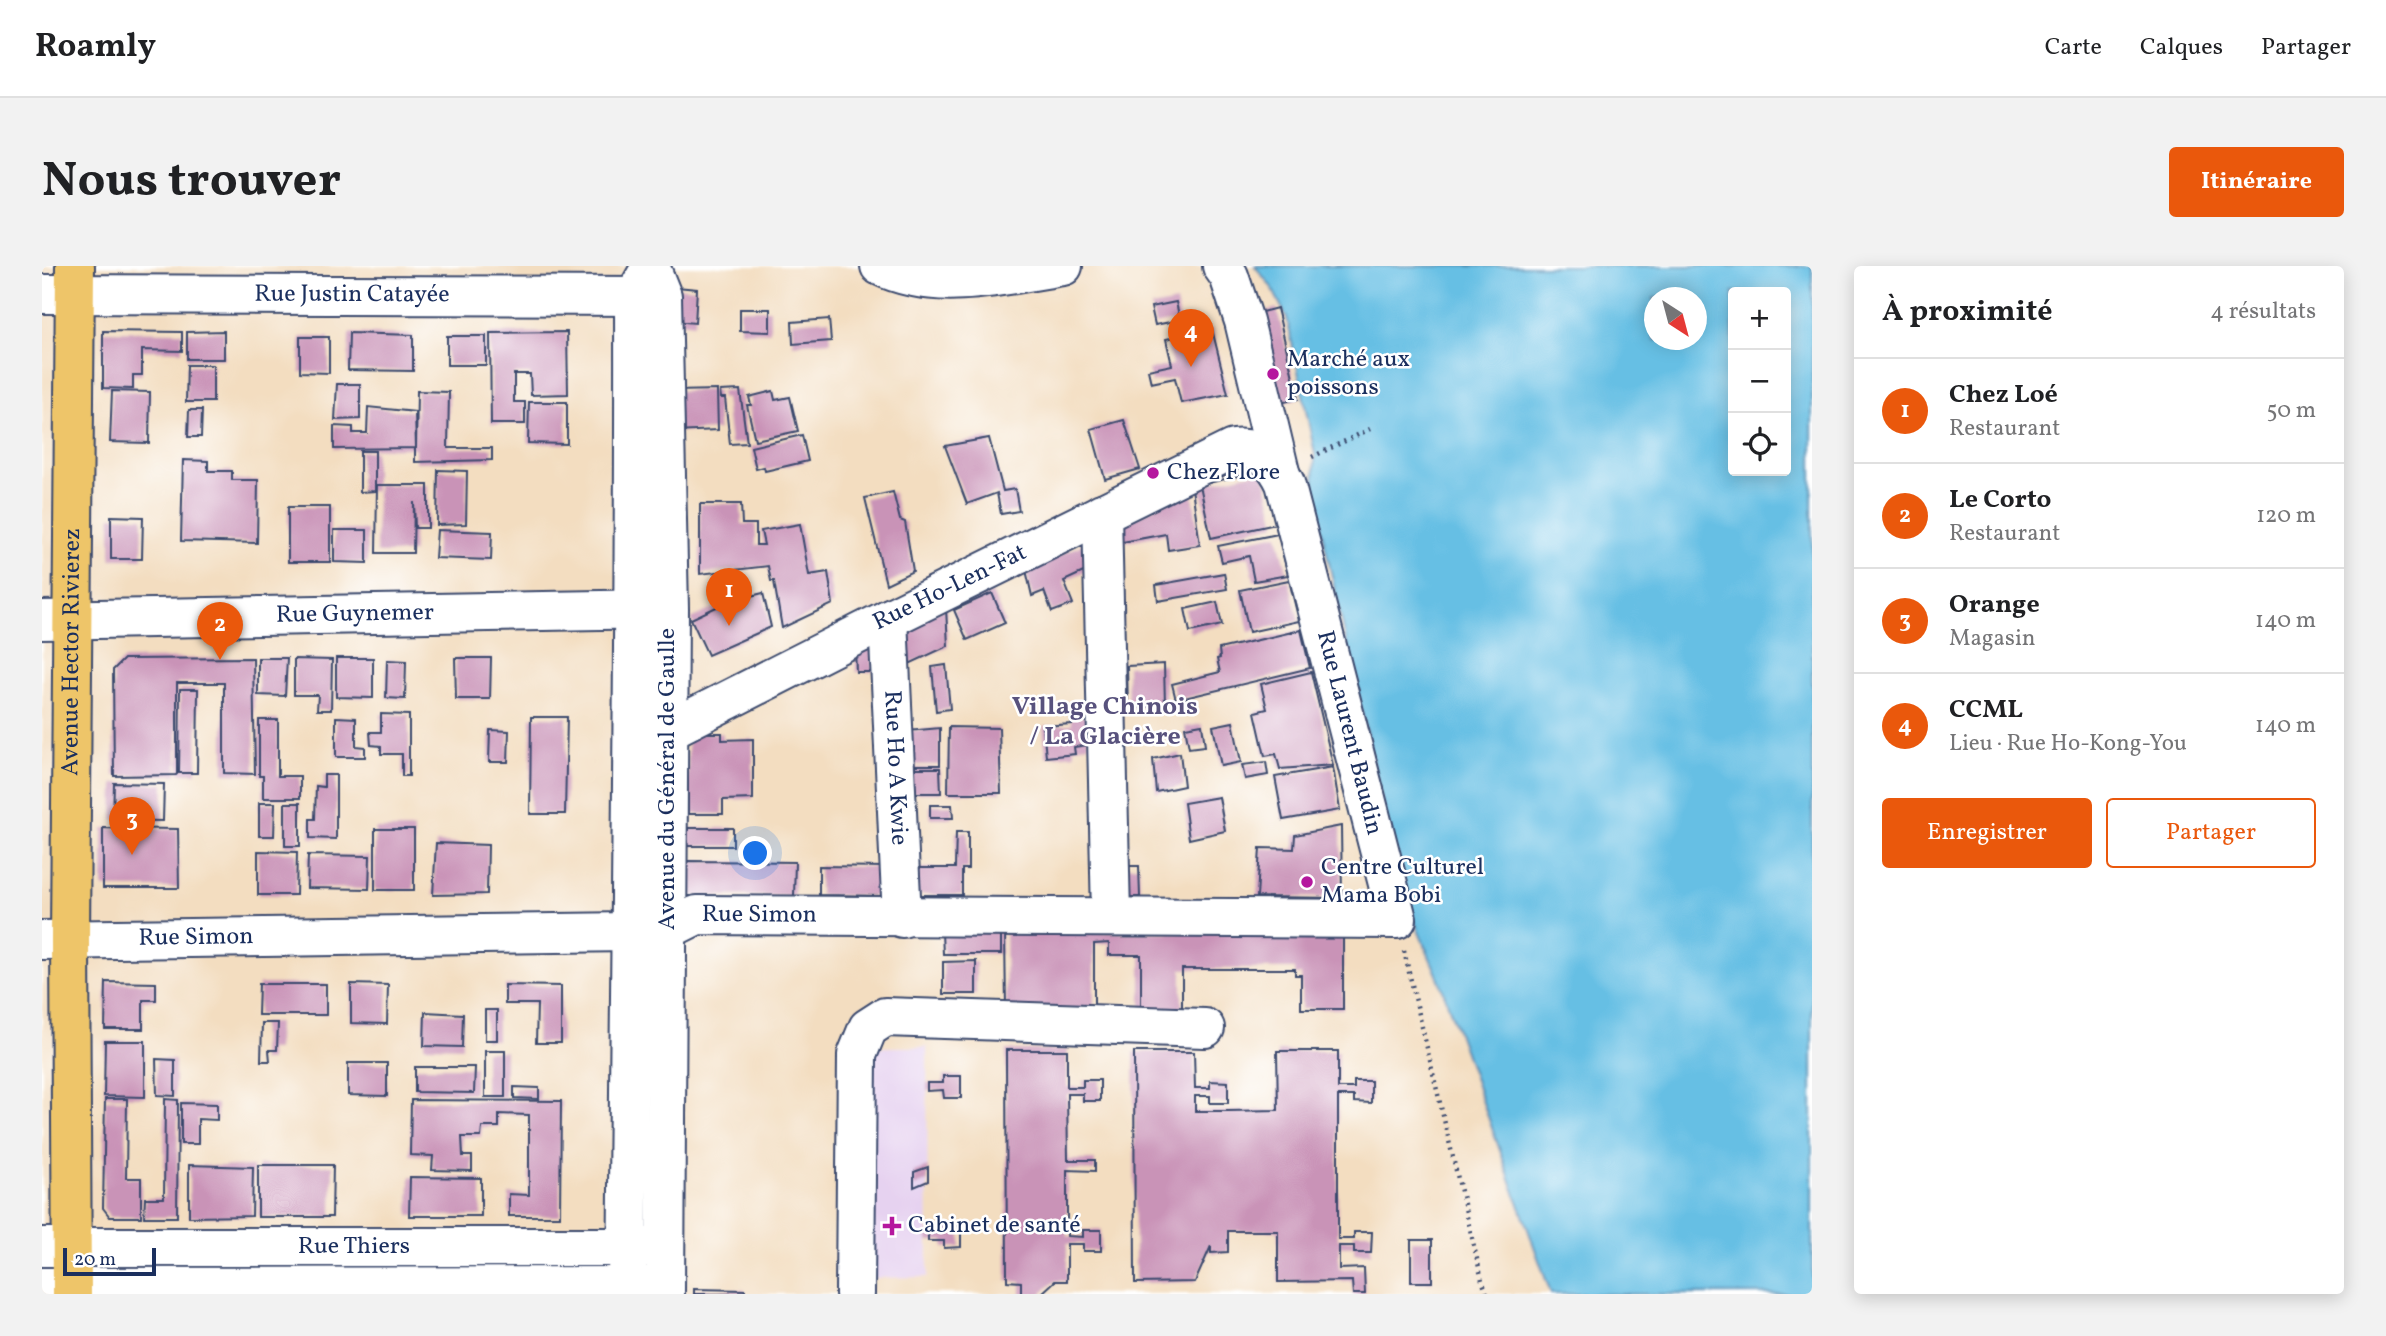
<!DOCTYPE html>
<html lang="fr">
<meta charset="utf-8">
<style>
body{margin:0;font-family:Vollkorn,serif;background:#f2f2f2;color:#202124}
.controls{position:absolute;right:21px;top:21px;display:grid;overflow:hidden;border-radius:7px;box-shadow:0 4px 18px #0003}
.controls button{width:63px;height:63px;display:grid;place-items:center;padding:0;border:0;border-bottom:2px solid #e0e0e0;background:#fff;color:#202124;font:35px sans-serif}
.compass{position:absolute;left:1602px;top:21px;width:63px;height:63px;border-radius:50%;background:#fff;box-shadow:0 4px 18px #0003;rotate:144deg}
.scale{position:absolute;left:21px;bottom:18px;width:93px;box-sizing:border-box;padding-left:7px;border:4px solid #1b2f5e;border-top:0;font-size:19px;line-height:24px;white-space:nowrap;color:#1b2f5e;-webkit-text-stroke:5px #fff;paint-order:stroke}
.you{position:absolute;left:714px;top:588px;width:24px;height:24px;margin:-18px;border:5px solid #fff;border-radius:50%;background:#1a73e8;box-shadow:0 0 0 10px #1a73e833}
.badge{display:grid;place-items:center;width:46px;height:46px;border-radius:50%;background:#ea580c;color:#fff;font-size:23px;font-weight:700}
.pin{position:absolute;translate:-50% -58px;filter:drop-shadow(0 2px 4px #0008)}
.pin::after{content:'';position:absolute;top:37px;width:24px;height:21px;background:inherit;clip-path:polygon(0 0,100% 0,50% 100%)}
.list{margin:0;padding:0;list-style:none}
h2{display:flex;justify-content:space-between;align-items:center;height:91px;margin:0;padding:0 28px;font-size:30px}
h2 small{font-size:23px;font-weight:400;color:#757577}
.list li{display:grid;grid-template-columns:46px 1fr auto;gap:21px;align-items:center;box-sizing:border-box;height:105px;padding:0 28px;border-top:2px solid #e0e0e0}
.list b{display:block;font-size:26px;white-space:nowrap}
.list p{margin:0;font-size:23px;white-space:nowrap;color:#757577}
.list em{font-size:23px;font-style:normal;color:#757577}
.actions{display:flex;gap:14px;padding:21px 28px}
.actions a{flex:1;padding:16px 0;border:2px solid #ea580c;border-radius:7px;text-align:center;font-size:24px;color:#ea580c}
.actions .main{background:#ea580c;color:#fff}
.icon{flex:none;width:38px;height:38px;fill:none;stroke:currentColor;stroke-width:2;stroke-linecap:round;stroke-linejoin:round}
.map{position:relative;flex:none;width:1770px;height:1028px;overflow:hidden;border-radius:7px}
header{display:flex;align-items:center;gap:42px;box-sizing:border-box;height:98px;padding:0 35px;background:#fff;border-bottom:2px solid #e0e0e0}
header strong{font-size:33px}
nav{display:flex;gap:38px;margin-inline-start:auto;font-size:24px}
.intro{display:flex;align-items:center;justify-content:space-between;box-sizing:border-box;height:168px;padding:0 42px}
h1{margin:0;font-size:49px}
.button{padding:18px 32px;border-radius:7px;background:#ea580c;color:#fff;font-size:24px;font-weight:700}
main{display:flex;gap:42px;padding:0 42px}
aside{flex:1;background:#fff;border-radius:7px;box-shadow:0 4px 18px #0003}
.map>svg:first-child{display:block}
</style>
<header>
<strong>Roamly</strong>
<nav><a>Carte</a><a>Calques</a><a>Partager</a></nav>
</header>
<div class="intro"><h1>Nous trouver</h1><a class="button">Itinéraire</a></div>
<main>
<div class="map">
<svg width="1770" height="1028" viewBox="0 0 1770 1028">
<rect width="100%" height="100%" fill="#fff"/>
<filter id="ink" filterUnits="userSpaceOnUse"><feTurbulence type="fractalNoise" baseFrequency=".0143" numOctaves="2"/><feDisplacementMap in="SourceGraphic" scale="14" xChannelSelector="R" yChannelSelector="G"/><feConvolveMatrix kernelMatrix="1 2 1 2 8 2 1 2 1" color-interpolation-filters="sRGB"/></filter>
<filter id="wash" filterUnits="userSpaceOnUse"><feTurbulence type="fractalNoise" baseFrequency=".00686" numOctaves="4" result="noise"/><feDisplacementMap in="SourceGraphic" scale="28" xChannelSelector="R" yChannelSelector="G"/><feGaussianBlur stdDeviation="1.57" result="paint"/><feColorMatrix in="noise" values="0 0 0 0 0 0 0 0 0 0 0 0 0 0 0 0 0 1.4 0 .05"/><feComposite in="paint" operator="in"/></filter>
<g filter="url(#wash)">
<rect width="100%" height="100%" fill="#f3ddc0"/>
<!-- built -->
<path fill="#e6d2f0" d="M825,781h60l1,230 -60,1z"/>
<!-- water -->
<path fill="#66bfe4" stroke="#4077a1" stroke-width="2" fill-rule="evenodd" d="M1213,0h557v1028h-261l-112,-315 -38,-89 -87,-395 1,-41 -28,-136 -15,-30zM1691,26h53v179h-53zM1612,32h42v42h-42z"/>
<g id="blocks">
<!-- building -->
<g fill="#c993b7">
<path d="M624,20l31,3 -2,34 -32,-3z"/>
<path d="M1134,36l4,18 -25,5 -4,-18z"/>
<path d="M1235,42l21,91 -23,5 -21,-90z"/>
<path d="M698,43h30v23l-30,-1z"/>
<path d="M787,53l2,22 -38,3 -1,-22z"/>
<path d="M1170,63l16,65 -47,9 -6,-25 -24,5 -3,-13 24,-5 -6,-26z"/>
<path d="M61,65l79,1v19l-40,-1v25h-9v14l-30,-1z"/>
<path d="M182,65v28h-37v-27z"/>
<path d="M525,66l1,62 -37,1 -1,-21h-16v28h11v22h-34l-1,-91z"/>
<path d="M307,67l64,2v36l-65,-1z"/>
<rect x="405" y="70" width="39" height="29"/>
<path d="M258,71h29v36l-29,-1z"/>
<path d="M145,99h26v37h-27z"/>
<path d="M295,118h23v35l-25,1z"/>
<path d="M675,124l1,40 -44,2v-41z"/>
<path d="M698,124l7,53 -17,1 -5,-46h-4l-1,-7z"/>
<path d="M70,125l38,1 -1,51 -39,-1z"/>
<path d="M375,125l32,1 -1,56h44v12l-77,2v-14l-81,1v-23l19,1v6h14l1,-26 47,5 1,36z"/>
<path d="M731,125l2,9 15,-3 8,34 -43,9 -8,-35h4l-2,-8z"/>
<path d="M487,136h38v42l-39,-1z"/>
<path d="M147,144h13l-1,27h-13z"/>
<path d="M1082,154l16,49 -35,10 -14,-50z"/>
<path d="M760,169l6,26 -43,10 -1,-4 -8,2 -5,-22z"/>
<path d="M947,172l14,53 12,-2 4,22 -18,3 -4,-21 -30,11 -22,-58z"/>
<path d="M318,185h15v40l-15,1z"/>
<path d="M141,194l25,1v10h24v9h26l-1,63 -76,-2z"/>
<path d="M396,204l29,1 -1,53 -29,1z"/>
<path d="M1221,204l13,54 -65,14 -11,-53z"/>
<path d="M335,219h51v43h-13l-1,-26 -1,51h-37z"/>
<path d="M1150,222l8,57 -32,5 -2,-16 -49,9v-16z"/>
<path d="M851,226l7,28 5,2 8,49 -27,13 -21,-86z"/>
<path d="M658,238h41l1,20h14v21h8l-3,-14 39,-7 9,51 19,-3 5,32 -51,24 -8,-47h-3l-3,-15 -68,8z"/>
<rect x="246" y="241" width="42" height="55"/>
<path d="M69,250l32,1 -1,42h-31z"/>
<path d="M292,264h33v33l-33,-1z"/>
<path d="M395,264l55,2 -1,28 -56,-2z"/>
<path d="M1236,268l10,41 -34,6 -5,-25 -27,6 -4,-16z"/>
<path d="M1050,274v28l-28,13 9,23 -21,8 -8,-21 -12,5 -6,-26z"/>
<path d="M1182,307l3,16 -69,12 -2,-16z"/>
<path d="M1247,314l10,41 -50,11 -9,-42z"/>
<path d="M721,327l8,34 -63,28 -17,-36 36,-17z"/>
<path d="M950,327l13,30 -38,17 -13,-30z"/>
<path d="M1175,336l5,23 -32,7 -5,-23z"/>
<path d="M904,342l2,38 -41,19 -1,-39z"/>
<path d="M1259,364l9,38 -134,32 -4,-16 48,-12 -3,-13 3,-1 -1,-9z"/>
<path d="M831,379v27h-17l-1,-25z"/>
<path d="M211,392l2,116 -31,-1v-90h-47v91l-1,1 -62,1 -1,-106 11,-11z"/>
<path d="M216,392h29l-2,38 -27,-1z"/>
<path d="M294,392h37v40l-37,-1z"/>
<path d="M413,392h36l-1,41h-34z"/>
<path d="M252,393l38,1 -1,50h-14l1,-15h-24z"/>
<path d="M345,394l19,1 -1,38 -19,-1z"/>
<path d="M1122,398l1,41 -37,3 -1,-42z"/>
<path d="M904,399l4,44 -14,2 -4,-44z"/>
<path d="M1269,406l22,93 -53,4 -4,-15 -11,2 -10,-44 12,-3 -6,-25z"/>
<path d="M138,423h18l-1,84h-18z"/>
<path d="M339,448l28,1v61h-7v-22h-21v-8l-10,-1 -1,-13h11z"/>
<path d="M1044,450l3,29 -15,2 1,7 -29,3 -3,-31 29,-2 -1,-6z"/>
<path d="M294,451l20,1v28l9,1v10h-29z"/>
<path d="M489,451h36l-2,97h-35z"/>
<path d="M217,454h19v56h22v22h-37v-22h-4z"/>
<path d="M1191,456l8,40 -20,4 -8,-40z"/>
<path d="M1160,458l3,22 -16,2 -4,-21z"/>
<path d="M907,461l50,1 2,65h-53z"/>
<path d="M898,462v37h-31l-1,-34z"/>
<path d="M448,464l19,1 -1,31h-19z"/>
<path d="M646,467h34v7l31,-1v60l-30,1v14h-35z"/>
<path d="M1138,487l4,33 -28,6 -3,-33z"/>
<path d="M1224,496l2,13 -23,4 -3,-14z"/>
<path d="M1291,501l7,43 -57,10 -8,-43z"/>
<path d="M867,502h31l1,25h-31z"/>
<path d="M282,509h12v64l-26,-1v-19h5l1,-33 8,1z"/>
<path d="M72,517l50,1 -1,37 -50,-1z"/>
<path d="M1177,531l6,34 -36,8 -5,-36z"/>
<path d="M217,537h16l-1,33h-15z"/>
<rect x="243" y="537" width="15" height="43"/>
<path d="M888,539h22l1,13h-23z"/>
<path d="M1299,560l1,72 -85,-1 3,-49 34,1 1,-14z"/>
<path d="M61,562l75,1 1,59h-76z"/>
<path d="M646,562h45v18h-46z"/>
<rect x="333" y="563" width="39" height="61"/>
<path d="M914,566h12v37h-6v26h-50l-1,-27h44z"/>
<path d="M394,577l52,2 -1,49 -54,1z"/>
<path d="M216,585l39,1 -1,43h-38z"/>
<path d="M266,589l62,1 -1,33 -62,-1z"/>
<path d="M645,595l108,1 -1,34h-107z"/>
<path d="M777,600l66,1 1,29 -67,-1z"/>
<path d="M1082,600h15l1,31h-14z"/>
<path d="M900,666h59v22h-58z"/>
<path d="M963,666h338v77h-42v-34h-6v-6h-113v40h-41v-54h-32v-12l-15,1v66h-88z"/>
<path d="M934,695v33h-33v-32z"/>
<path d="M64,716l50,1v17h-13v29h-38z"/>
<path d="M217,718h67v31h-68z"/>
<path d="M309,718l37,1 -1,39 -36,-1z"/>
<path d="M463,719l56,1v57h-25l1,-39h-32z"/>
<rect x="443" y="744" width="12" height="30"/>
<path d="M383,746l38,2 -1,33 -38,-1z"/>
<path d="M220,757h16l-1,27h-8l1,11h-9z"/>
<path d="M63,775h40v56l-41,-1z"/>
<path d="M964,784h61v37h16v-7h17v21h-17v-7h-16l1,66h27v11l-28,-1v66l16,1v-7h18v21h-18v-7h-16v37h-12l-14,13h-20v-12l-14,-1z"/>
<rect x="443" y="785" width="20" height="46"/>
<path d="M1235,785h61v37h16v-7h17v22l-17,-1v-6h-16v143h16v-7h18l-1,21h-17v-7h-15v23l25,-1 1,26h-12l-1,-13 -74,1v-51h-50v21l-17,1v-7l-16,36 -60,1 -1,-231h60l1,36h15v-7l18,1v21h-18v-7h-15v15h33l50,-1z"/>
<path d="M114,793l19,1v36l-18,-1z"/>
<path d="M306,797h39v33l-39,-1z"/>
<path d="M373,801h60l-1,26 -59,-1z"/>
<path d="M901,810h18v22h-17l-1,-8 -16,1v-8h16z"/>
<path d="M472,821l25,1v11l-25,-1z"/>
<path d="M63,833h22l-1,79h15v39h-31l-7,-9z"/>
<path d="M123,833l13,1 -1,117h-33l1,-19h19z"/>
<path d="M369,834l150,1 -1,115h-51v-22l20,1v-80l-30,-1v13h-17l-1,10h-19l1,19h9v15l-40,-1 1,-14 -23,-1z"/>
<path d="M139,837l36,1v16l-19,-1v25h-17z"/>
<path d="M147,899l64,2 -1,49 -63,1z"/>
<path d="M216,899h75l-1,52h-74z"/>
<path d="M886,901v14l-14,6v-15z"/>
<path d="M368,911l71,1v38h-72z"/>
<path d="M901,960h18v21l-17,1v-7h-16v-8h15z"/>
<rect x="1369" y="974" width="21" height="42"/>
<path d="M652,1023l51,1v4h-51z"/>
</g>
</g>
</g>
<g filter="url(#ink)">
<use href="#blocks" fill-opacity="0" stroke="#3b496d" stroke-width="2"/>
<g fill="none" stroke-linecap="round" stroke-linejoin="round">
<defs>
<g id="minor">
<path d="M608,0l12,30 7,313 -4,685"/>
<path d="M838,0c57,28 124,9 183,0"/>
<path d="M1180,0l7,10 15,45 36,151"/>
<path id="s1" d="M0,28l617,2"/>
<path d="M1060,247l9,403"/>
<path id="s2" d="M846,353l14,299"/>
<path id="s3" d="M0,354l617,-11"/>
<path id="s4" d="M0,674l588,-8 37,-2 30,-15 700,4 -112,-436c-10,-22 -26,-37 -52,-34l-345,170 -219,111"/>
<path id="s5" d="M0,981h611"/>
<path d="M0,1021l610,-1"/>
<path d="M585,1028c3,-332 8,-665 7,-997l16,-28"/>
<path d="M813,1028l2,-239 11,-27 17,-11 320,11"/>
</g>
<g id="major">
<path id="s6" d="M30,1028l-2,-354 5,-674"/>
</g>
</defs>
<!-- minor casing -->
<use href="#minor" stroke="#3b496d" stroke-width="42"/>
<!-- major casing -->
<use href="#major" stroke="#3b496d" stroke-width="42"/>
<!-- path -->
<g stroke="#3b496d" stroke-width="4.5" stroke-dasharray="2 5" stroke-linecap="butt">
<path d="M1270,191l58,-28"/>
<path d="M1362,685l78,329 5,14"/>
</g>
<!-- minor -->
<use href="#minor" stroke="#fff" stroke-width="38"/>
<!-- major -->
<use href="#major" stroke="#eec569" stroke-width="38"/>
</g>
</g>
<!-- markers -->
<g fill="#b5179e" stroke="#fff" stroke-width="2.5">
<circle cx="1231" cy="108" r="7"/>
<circle cx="1111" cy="207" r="7"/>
<circle cx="1265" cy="616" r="7"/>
<path d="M846.5 949.5h7v7h7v7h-7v7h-7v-7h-7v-7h7z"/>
</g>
<g text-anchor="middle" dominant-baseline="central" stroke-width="5" stroke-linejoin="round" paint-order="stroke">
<!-- street labels -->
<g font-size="24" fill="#1b2f5e" stroke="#fff">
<text stroke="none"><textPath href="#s1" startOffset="310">Rue Justin Catayée</textPath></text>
<text transform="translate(908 322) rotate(-26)">Rue Ho-Len-Fat</text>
<text stroke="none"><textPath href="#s3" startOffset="313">Rue Guynemer</textPath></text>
<text stroke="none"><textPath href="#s6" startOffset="642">Avenue Hector Rivierez</textPath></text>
<text transform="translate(1307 467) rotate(76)">Rue Laurent Baudin</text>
<text stroke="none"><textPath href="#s2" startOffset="149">Rue Ho A Kwie</textPath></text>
<text transform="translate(626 513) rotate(-90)">Avenue du Général de Gaulle</text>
<text stroke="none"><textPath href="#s4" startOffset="721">Rue Simon</textPath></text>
<text stroke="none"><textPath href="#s4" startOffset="154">Rue Simon</textPath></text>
<text stroke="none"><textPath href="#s5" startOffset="312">Rue Thiers</textPath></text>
</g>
<!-- poi labels -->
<g font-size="24" fill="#1b2f5e" stroke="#fff" text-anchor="start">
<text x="1245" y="94">Marché aux<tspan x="1245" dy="28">poissons</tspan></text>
<text x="1125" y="207">Chez Flore</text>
<text x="1279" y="602">Centre Culturel<tspan x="1279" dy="28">Mama Bobi</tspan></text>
<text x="866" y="960">Cabinet de santé</text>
</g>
<!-- neighbourhood labels -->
<g font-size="26" font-weight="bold" fill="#58527d" stroke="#fff">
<text x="1063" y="441">Village Chinois<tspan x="1063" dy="30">/ La Glacière</tspan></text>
</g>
</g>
</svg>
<div class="controls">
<button>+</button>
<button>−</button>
<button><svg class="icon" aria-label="locate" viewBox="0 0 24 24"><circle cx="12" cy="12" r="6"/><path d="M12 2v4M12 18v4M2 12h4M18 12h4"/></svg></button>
</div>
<svg class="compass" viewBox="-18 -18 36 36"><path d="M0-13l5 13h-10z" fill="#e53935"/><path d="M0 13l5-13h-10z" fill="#757577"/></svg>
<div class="scale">20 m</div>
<div class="you"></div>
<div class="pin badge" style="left:687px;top:360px">1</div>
<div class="pin badge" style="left:178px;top:394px">2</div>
<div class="pin badge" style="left:90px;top:589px">3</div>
<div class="pin badge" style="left:1149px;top:101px">4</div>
</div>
<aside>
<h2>À proximité<small>4 résultats</small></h2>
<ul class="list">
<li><span class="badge">1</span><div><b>Chez Loé</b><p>Restaurant</p></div><em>50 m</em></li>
<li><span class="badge">2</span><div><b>Le Corto</b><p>Restaurant</p></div><em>120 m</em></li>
<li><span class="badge">3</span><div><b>Orange</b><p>Magasin</p></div><em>140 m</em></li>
<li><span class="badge">4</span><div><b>CCML</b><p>Lieu · Rue Ho-Kong-You</p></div><em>140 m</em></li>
</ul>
<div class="actions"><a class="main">Enregistrer</a><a>Partager</a></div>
</aside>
</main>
